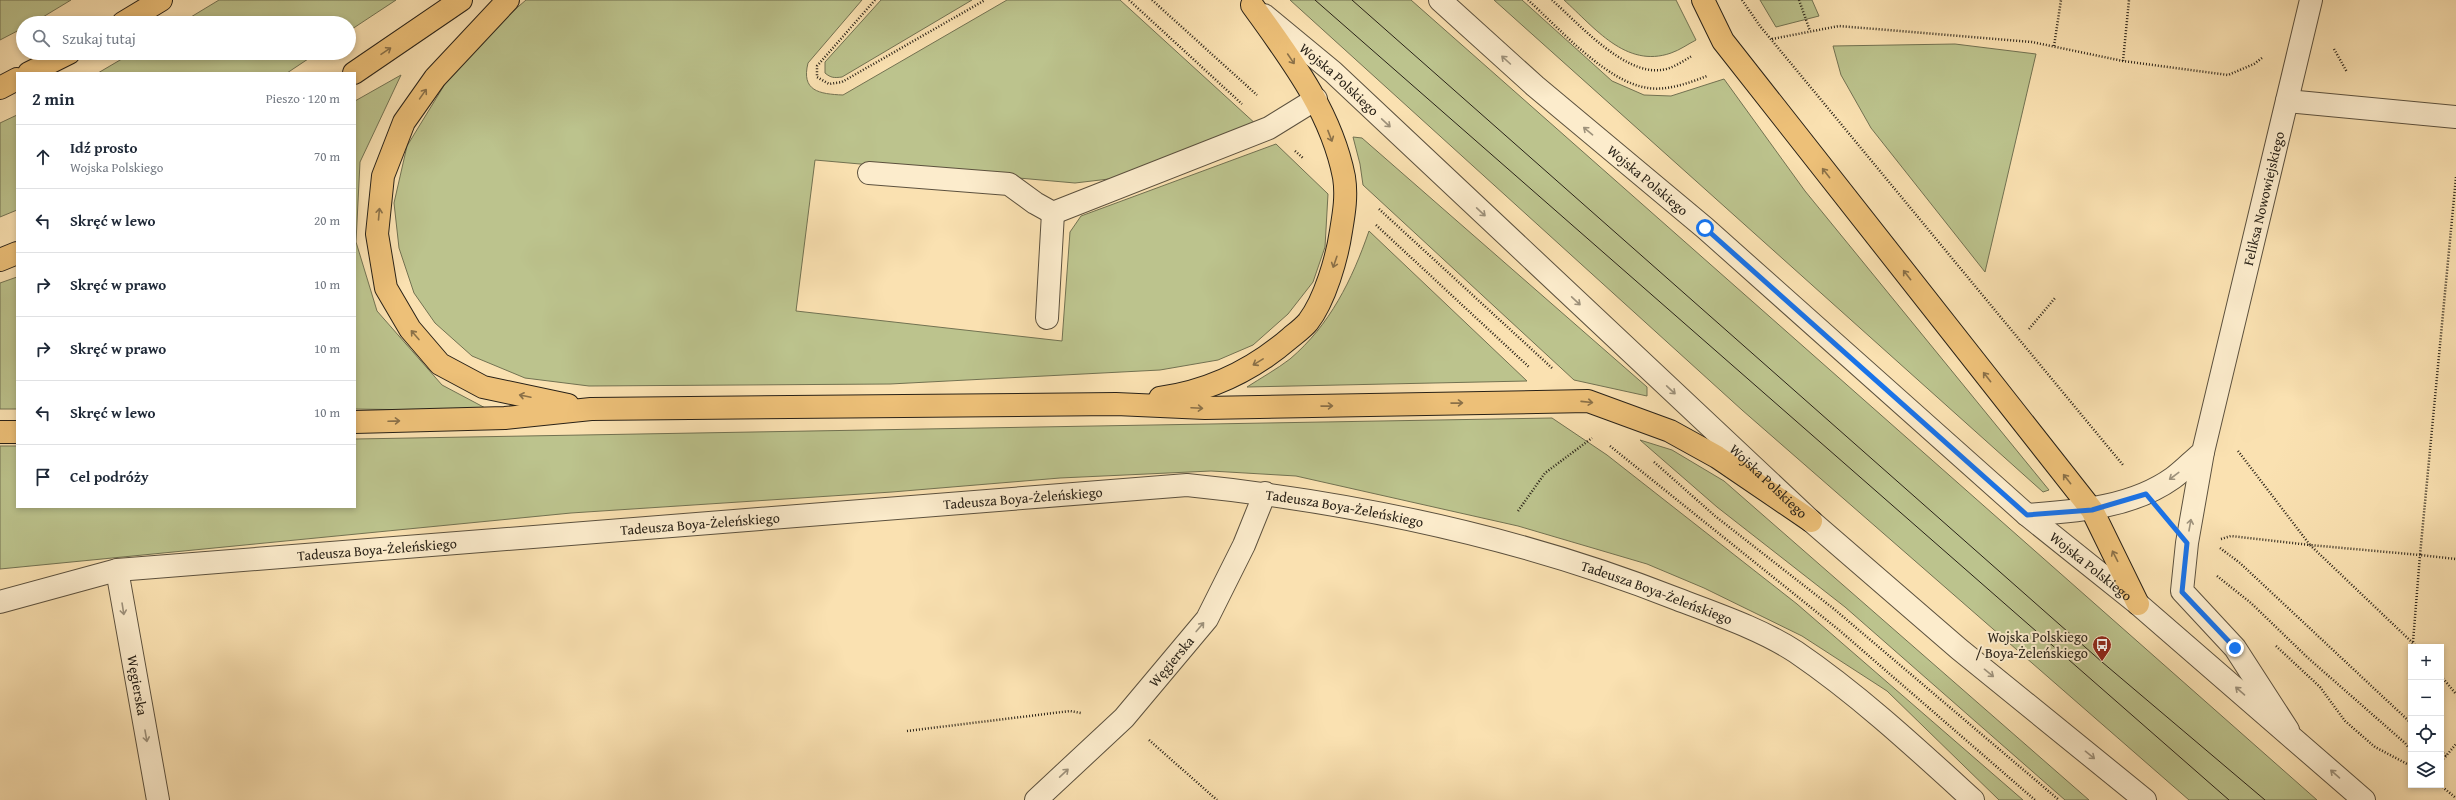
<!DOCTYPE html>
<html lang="pl">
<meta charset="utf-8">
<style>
body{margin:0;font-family:"Gentium Book Plus",serif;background:#f2f2f3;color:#1f2937}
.controls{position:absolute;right:12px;bottom:12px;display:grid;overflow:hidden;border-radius:0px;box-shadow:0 2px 6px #0003}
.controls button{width:36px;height:36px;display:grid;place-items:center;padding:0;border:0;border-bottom:1px solid #e0e1e3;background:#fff;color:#1f2937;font:20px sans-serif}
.stop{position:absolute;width:12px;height:12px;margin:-9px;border:3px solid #1a73e8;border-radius:50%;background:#fff}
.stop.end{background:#1a73e8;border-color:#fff;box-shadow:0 1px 4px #0008}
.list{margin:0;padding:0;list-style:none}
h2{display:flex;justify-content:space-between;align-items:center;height:52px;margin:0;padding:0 16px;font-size:17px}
h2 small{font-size:13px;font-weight:400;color:#747a83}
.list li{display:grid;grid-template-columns:26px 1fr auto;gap:12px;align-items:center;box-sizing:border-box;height:64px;padding:0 16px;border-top:1px solid #e0e1e3}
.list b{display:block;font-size:15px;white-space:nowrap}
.list p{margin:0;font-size:13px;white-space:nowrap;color:#747a83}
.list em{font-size:13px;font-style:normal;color:#747a83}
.icon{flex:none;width:22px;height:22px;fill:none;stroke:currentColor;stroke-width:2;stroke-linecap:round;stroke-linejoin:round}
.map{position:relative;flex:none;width:2456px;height:800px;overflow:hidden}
.search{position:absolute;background:#fff;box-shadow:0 2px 6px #0003;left:16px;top:16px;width:340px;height:44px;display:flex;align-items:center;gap:10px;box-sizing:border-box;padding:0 14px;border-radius:22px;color:#747a83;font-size:15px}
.panel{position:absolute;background:#fff;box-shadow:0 2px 6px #0003;left:16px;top:72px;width:340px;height:436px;border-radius:0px}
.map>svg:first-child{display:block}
</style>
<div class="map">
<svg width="2456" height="800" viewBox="0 0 2456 800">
<rect width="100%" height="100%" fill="#fae1b1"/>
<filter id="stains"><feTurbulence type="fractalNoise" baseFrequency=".005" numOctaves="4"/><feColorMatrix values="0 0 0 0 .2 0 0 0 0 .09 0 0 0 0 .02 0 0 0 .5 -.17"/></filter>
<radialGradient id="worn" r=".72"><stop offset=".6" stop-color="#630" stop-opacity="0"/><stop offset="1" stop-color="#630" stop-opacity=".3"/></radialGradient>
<!-- green -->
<g fill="#bcc38d" stroke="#727252">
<path d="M0,0h71l-38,23h-10v5l-23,12z"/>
<path d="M219,0h177l-47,31v-8h-168z"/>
<path d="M526,0h336l-54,63c-7,28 11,31 35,32l164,-95h113l138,126 -124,50 -59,7 -260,-23 -19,151 266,30 8,-109 11,-16 195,-72 52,50 -3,53 -12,35 -25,32 -35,31 -35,15 -58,10 -270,14 -301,2 -64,-8 -53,-22 -37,-33 -21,-30 -15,-45 -5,-45 13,-57 41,-67 43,-49z"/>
<path d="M881,0h91l-130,77c-8,1 -11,1 -17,-4v-11z"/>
<path d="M1290,0h121l906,800h-128l-447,-390z"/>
<path d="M1494,0h28l90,81 32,14 27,1 53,-17 81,112 244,299 -6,2z"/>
<path d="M1564,0h112l20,40c-8,4 -16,10 -25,13 -45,16 -77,-26 -107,-53z"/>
<path d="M1760,0h52l7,16 -43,11z"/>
<path d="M1955,44l81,10 -51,218 -114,-144 -30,-53 -8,-29z"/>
<path d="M132,53h185l-30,20h-189z"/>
<path d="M401,75l-41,87 -4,80 21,69 65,74 49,26 -136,-2v-308z"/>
<path d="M17,115v95l-17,7v-94z"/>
<path d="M1353,137l9,1 285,249v9l-73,-16 -211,-195 -3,-21z"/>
<path d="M1369,231l158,150 -280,6c14,-9 30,-18 43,-28 40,-34 62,-79 79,-128z"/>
<path d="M17,277v132h-17v-126z"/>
<path d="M1552,418l55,37 190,149 226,196h-24l-112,-109 -85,-55 -98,-48 -57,-24 -129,-38 -222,-50 -85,-5 -151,7 -168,14 -321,21 -571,56v-123h17v61h338v-68z"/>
<path d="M1640,440l32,10 52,31 365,319h-24l-220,-193 -128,-100z"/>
</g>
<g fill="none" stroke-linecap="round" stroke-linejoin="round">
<defs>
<g id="service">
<path d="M869,173l140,11 26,19 18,10 216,-85 47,-29"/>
<path d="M1047,318l6,-105"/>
</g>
<g id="minor">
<path d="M2287,101l169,16"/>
<path d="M2203,452l-16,91 -5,48 53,57 53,82"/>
<path id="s1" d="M2027,515c50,-4 104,-7 146,-37 11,-8 20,-18 30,-26l108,-452"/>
<path id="s2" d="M117,570l41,230"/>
<path id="s3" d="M0,602l117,-32 1070,-85c167,17 333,52 490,114 39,15 84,30 119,53 63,43 120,96 177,148"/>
<path id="s4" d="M1036,800l88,-82 83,-99 37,-74 21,-52"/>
</g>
<g id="tertiary">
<path id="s5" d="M1440,0l95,86 170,142 322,287 111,89 226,196"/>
<path id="s6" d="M1264,15l69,57 478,449 148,128 186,151"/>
</g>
<g id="primary">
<path d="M508,0l-73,78 -31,44 -21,54 -6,58 9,54 24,41 30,35 43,23 85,18"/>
<path d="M1703,0l20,41 369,469 46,94"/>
<path d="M123,23l38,-23"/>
<path d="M29,73l40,-20"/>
<path d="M354,73l107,-73"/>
<path d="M0,88l17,-9"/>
<path d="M0,260l17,-7"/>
<path d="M1160,398c49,-7 93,-28 130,-60 6,-5 13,-10 18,-16 17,-22 29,-64 33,-91 3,-18 6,-35 3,-54 -13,-66 -54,-119 -92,-172"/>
<path d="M355,422l150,-4 86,-9 525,-5 89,4 383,-7 82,30 47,26 94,64"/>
<path d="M0,432h17"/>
</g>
</defs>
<!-- service casing -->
<use href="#service" stroke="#5c513e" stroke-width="24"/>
<!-- minor casing -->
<use href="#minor" stroke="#5c513e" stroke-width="24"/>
<!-- tertiary casing -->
<use href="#tertiary" stroke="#5c513e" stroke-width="24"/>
<!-- primary casing -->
<use href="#primary" stroke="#282117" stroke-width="24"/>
<!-- path -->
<g stroke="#282117" stroke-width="2.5" stroke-dasharray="1 2" stroke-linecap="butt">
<path d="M875,0l-58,66v11l12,7 13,-2 143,-82"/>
<path d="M1129,0l113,104"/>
<path d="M1152,0l105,95"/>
<path d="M1528,0c31,28 78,82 120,88 19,3 41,-5 59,-12"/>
<path d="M1552,0c26,23 72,75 109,70 11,-1 22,-9 31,-14"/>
<path d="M1742,0l18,26 363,439"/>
<path d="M1799,0l11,31"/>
<path d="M1772,39l67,-13 193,16 91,19 105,14 26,-11 8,-6"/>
<path d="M2054,46l7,-46"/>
<path d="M2334,49l13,23"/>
<path d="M2123,61l6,-61"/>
<path d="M1295,151l8,7"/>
<path d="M2456,177l-36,378 36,4"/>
<path d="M1379,209l173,159"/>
<path d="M1376,225l153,142"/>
<path d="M2029,329l26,-31"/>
<path d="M1610,446l229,184 196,170"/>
<path d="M2238,451l72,94 110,10 -7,87"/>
<path d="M1654,462l61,54 119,93 225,191"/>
<path d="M1518,511l27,-38 47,-35"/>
<path d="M2221,539l10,-3 79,9 107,102"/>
<path d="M2220,548l20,15 171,160"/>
<path d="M2217,576l34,27 57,55 97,85 6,8"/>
<path d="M2276,646l44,41 25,34 30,26 36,19"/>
<path d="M2441,676l15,18"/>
<path d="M907,731l163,-20 11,2"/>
<path d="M1149,740l68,60"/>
<path d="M2441,751l5,5 10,-12"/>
<path d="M2441,761l5,-5"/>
<path d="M2440,785l16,13"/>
</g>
<!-- service -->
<use href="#service" stroke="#fceccc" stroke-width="22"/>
<!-- minor -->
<use href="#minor" stroke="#fceccc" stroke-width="22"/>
<!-- tertiary -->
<use href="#tertiary" stroke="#fceccc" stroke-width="22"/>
<!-- primary -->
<use href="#primary" stroke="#edc078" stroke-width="22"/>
<!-- tram -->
<g stroke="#282117" stroke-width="1">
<path d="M1315,0l914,800"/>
<path d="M1352,0l750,662 163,138"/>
</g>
</g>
<!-- one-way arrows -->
<defs><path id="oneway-shaft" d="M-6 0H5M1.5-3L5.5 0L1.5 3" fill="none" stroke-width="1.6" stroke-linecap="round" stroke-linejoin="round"/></defs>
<g stroke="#8a7048">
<use href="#oneway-shaft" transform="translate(386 51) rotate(-34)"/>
<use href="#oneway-shaft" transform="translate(1291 59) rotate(56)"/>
<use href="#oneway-shaft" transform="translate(423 94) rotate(-55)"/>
<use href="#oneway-shaft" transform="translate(1330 136) rotate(69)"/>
<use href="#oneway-shaft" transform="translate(1826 173) rotate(-128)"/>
<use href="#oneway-shaft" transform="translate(379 214) rotate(-85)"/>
<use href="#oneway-shaft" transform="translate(1335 262) rotate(109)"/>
<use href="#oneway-shaft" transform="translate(1907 275) rotate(-128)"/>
<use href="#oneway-shaft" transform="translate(415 335) rotate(-131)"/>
<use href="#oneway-shaft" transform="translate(1258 362) rotate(149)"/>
<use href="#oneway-shaft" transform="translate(1987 377) rotate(-128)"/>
<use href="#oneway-shaft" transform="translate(525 396) rotate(-168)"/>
<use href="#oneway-shaft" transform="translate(1587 402) rotate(6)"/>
<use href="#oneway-shaft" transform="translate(1457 403) rotate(-1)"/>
<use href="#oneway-shaft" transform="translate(1327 406) rotate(-1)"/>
<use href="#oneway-shaft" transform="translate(1197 408) rotate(3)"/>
<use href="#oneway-shaft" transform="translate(394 421) rotate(-2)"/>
<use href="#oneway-shaft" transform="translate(2067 479) rotate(-128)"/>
<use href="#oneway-shaft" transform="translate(2115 556) rotate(-117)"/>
</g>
<g stroke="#9d917b">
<use href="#oneway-shaft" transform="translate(1506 60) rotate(-138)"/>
<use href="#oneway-shaft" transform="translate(1386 123) rotate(43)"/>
<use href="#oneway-shaft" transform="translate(1588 131) rotate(-140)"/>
<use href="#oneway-shaft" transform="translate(1481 212) rotate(43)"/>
<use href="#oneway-shaft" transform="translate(1576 301) rotate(43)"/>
<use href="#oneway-shaft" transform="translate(1671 390) rotate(43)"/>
<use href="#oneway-shaft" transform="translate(2174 476) rotate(143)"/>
<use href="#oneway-shaft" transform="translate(2190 525) rotate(-80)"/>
<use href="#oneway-shaft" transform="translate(123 609) rotate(81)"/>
<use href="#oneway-shaft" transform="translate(1200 627) rotate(-50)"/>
<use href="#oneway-shaft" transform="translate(1989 673) rotate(39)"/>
<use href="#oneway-shaft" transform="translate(2240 691) rotate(-139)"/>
<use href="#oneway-shaft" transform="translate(146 736) rotate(80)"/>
<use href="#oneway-shaft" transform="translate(2090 755) rotate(39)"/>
<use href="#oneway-shaft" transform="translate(1064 773) rotate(-43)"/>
<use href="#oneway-shaft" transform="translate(2335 774) rotate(-139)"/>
</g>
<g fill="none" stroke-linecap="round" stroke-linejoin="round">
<!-- route -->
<path stroke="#1a73e8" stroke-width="5" d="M1705,228l322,287 65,-5 54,-16 41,49 -5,49 53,56"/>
</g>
<!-- icons -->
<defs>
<symbol id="bus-pin" viewBox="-11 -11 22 30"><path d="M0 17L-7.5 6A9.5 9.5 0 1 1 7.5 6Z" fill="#8f2418" stroke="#fceccc"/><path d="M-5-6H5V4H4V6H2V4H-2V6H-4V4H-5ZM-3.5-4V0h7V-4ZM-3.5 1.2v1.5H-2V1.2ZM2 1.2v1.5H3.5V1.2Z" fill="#fff"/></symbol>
</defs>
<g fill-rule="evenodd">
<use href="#bus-pin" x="2091" y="634" width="22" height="30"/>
</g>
<g text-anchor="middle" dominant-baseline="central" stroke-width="4" stroke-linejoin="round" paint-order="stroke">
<!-- street labels -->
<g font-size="14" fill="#282117" stroke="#fceccc">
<text stroke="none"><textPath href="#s6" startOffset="99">Wojska Polskiego</textPath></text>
<text stroke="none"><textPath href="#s5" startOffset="275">Wojska Polskiego</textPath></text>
<text stroke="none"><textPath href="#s1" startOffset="453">Feliksa Nowowiejskiego</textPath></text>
<text stroke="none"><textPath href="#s6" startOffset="687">Wojska Polskiego</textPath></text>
<text stroke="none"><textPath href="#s3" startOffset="1030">Tadeusza Boya-Żeleńskiego</textPath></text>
<text stroke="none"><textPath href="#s3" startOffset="1354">Tadeusza Boya-Żeleńskiego</textPath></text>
<text stroke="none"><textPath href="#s3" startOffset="706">Tadeusza Boya-Żeleńskiego</textPath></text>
<text stroke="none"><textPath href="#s3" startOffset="382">Tadeusza Boya-Żeleńskiego</textPath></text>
<text stroke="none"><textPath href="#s5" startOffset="863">Wojska Polskiego</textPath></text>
<text stroke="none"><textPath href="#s3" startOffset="1678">Tadeusza Boya-Żeleńskiego</textPath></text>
<text stroke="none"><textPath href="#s4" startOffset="194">Węgierska</textPath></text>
<text stroke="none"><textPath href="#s2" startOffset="117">Węgierska</textPath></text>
</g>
<!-- poi labels -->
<g font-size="14" fill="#282117" stroke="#fceccc" text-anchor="end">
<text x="2088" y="637">Wojska Polskiego<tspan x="2088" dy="16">/ Boya-Żeleńskiego</tspan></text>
</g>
</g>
<rect width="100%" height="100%" filter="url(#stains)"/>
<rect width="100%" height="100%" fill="url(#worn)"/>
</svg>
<div class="controls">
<button>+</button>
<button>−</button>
<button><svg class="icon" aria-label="locate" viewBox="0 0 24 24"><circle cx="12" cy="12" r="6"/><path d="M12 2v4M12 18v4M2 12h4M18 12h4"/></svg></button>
<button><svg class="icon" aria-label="layers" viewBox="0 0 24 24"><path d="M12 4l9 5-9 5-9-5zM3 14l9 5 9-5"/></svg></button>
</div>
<div class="stop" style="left:1705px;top:228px"></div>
<div class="stop end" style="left:2235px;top:648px"></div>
<div class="search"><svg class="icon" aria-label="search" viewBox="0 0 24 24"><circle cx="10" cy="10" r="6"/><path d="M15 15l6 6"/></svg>Szukaj tutaj</div>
<section class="panel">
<h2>2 min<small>Pieszo · 120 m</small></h2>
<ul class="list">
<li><svg class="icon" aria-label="ahead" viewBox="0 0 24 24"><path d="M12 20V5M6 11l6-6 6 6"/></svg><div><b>Idź prosto</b><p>Wojska Polskiego</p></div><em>70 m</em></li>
<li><svg class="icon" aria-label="left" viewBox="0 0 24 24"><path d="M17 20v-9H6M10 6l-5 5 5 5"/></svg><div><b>Skręć w lewo</b></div><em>20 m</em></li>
<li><svg class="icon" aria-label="right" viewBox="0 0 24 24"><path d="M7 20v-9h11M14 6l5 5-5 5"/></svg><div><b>Skręć w prawo</b></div><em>10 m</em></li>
<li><svg class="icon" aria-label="right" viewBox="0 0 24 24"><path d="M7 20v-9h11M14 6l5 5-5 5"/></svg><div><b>Skręć w prawo</b></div><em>10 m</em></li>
<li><svg class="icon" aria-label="left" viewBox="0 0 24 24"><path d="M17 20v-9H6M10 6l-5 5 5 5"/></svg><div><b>Skręć w lewo</b></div><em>10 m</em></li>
<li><svg class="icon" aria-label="arrive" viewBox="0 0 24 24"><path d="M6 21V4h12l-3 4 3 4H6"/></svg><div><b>Cel podróży</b></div></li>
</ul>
</section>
</div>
